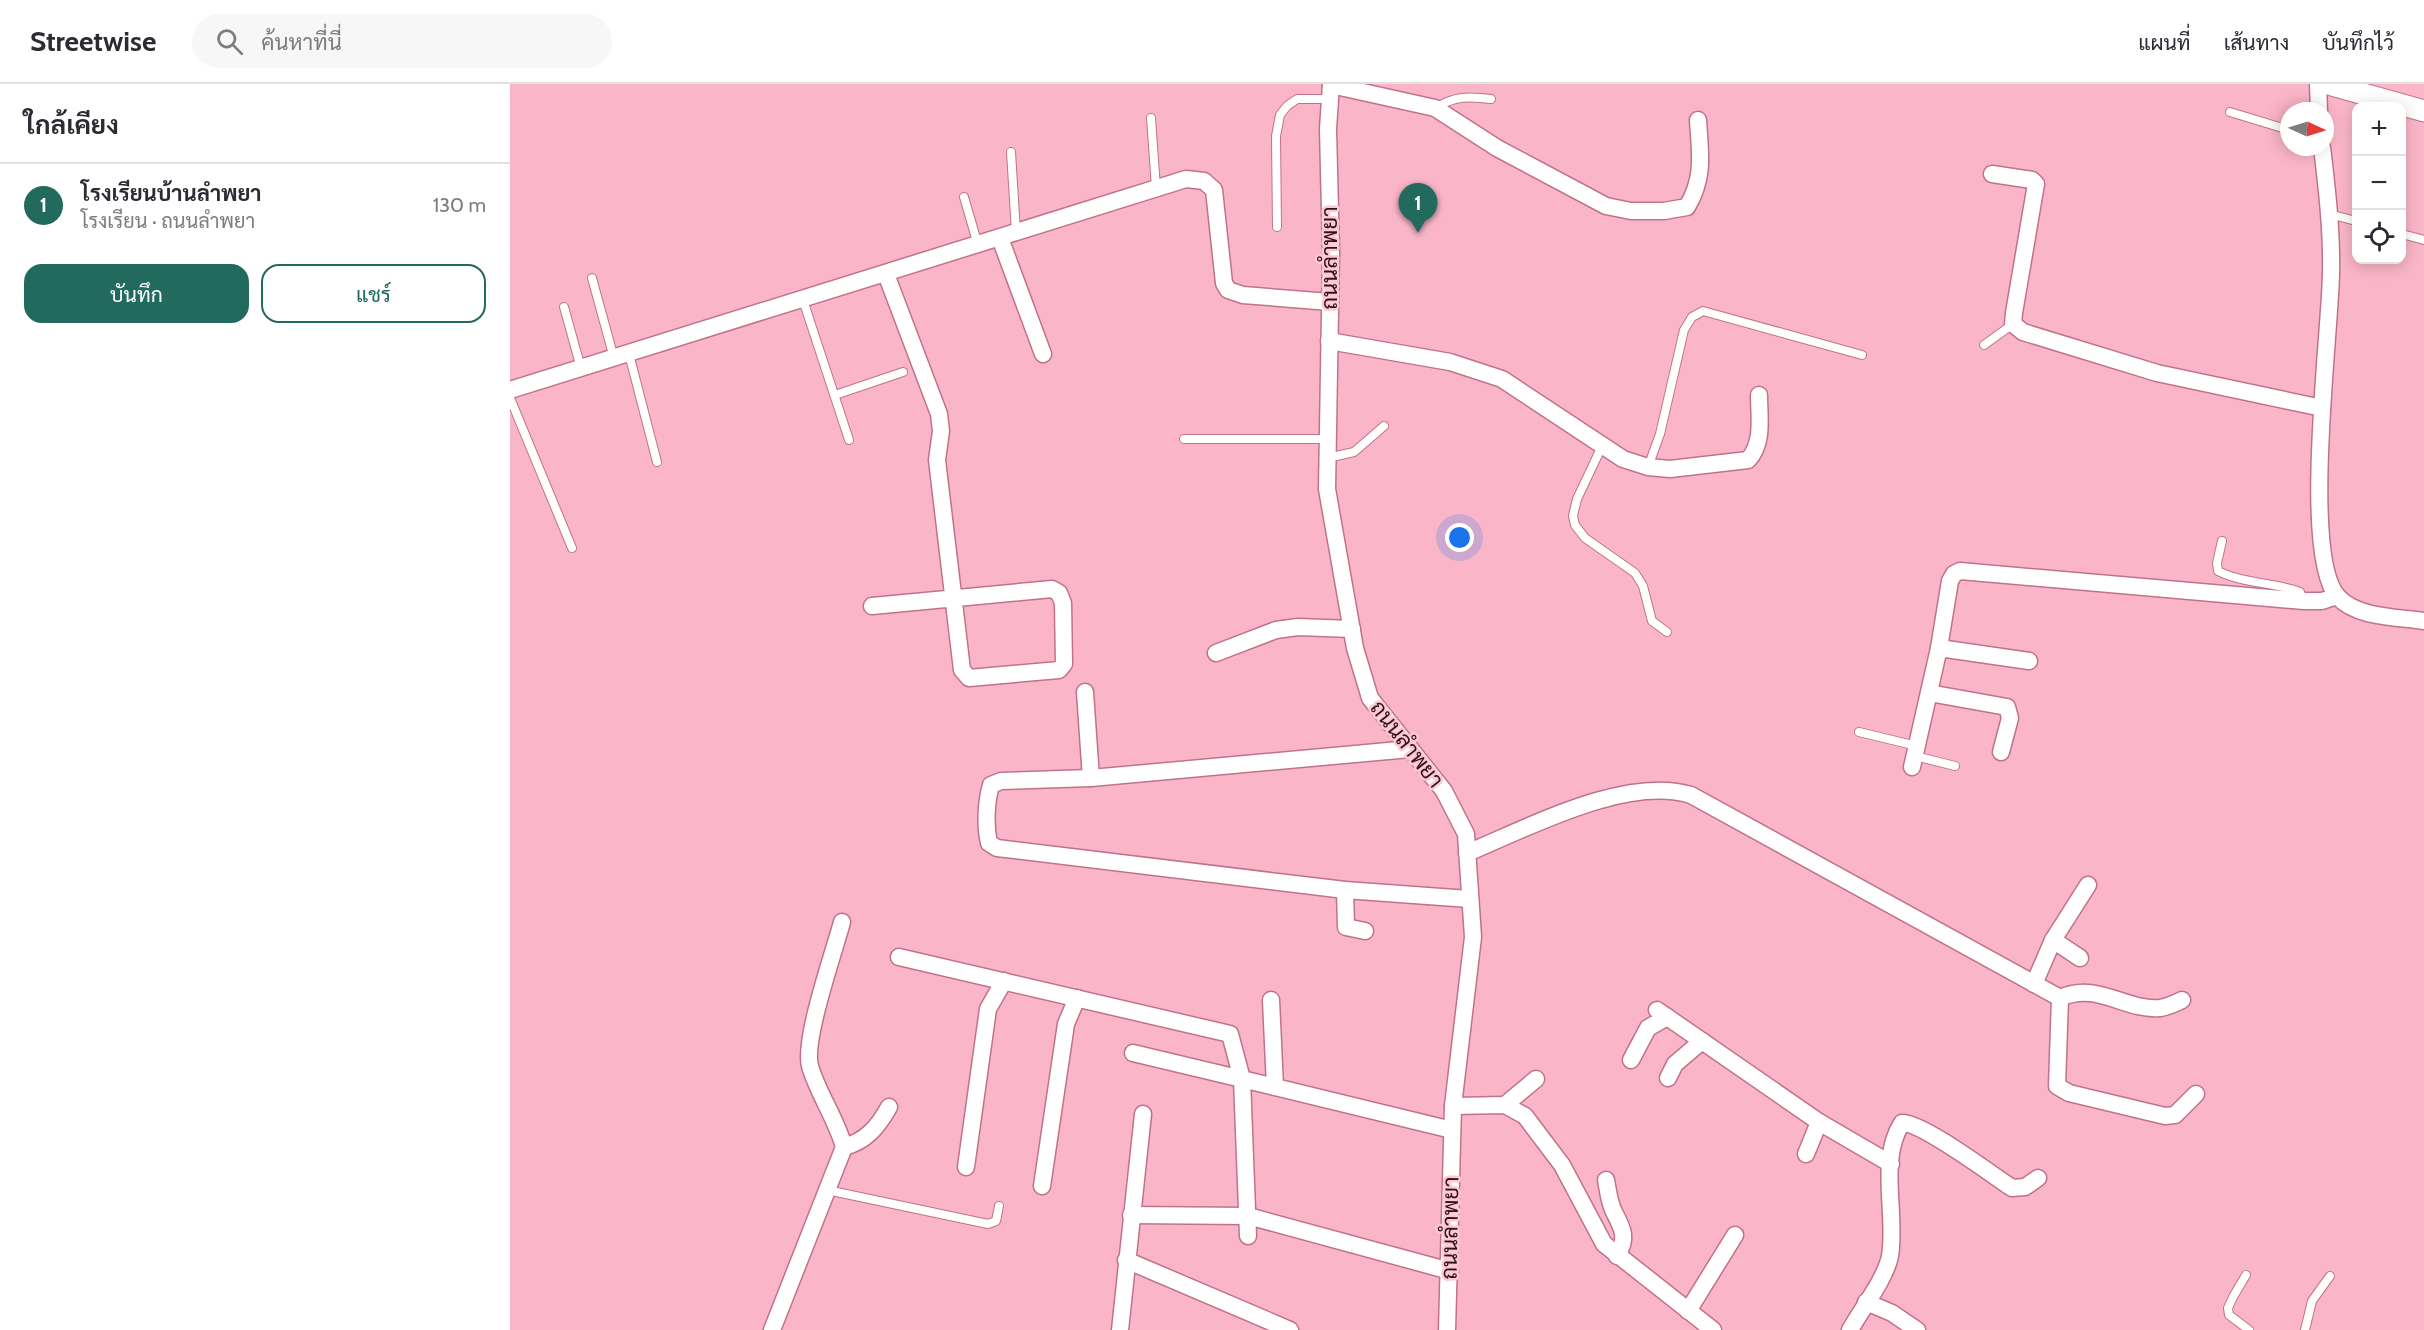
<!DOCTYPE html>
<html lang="th">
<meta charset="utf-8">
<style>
body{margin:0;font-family:Cabin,Sarabun,sans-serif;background:#f7f7f7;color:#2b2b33}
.controls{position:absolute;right:18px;top:18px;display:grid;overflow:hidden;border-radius:12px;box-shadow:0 3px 15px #0003}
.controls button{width:54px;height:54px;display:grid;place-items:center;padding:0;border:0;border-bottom:2px solid #e1e1e2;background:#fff;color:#2b2b33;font:30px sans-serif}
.compass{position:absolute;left:1770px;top:18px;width:54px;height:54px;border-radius:50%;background:#fff;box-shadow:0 3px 15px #0003;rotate:94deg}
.you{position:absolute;left:950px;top:454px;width:21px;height:21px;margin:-15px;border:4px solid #fff;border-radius:50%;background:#1a73e8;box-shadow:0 0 0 9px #1a73e833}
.badge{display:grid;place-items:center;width:39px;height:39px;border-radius:50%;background:#22695e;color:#fff;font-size:20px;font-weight:700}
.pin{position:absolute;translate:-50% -50px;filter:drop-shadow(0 2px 3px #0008)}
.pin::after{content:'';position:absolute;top:32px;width:21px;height:18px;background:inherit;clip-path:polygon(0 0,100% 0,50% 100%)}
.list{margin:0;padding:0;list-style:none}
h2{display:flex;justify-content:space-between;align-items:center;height:78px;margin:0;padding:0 24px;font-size:26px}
h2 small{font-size:20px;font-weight:400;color:#7c7c81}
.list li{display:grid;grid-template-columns:39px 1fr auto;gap:18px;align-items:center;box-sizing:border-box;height:84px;padding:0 24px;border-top:2px solid #e1e1e2}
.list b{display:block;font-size:22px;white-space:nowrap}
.list p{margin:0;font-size:20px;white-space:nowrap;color:#7c7c81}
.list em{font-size:20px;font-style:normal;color:#7c7c81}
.actions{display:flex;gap:12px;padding:18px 24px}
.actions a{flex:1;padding:14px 0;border:2px solid #22695e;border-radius:18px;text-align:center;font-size:21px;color:#22695e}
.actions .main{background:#22695e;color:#fff}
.icon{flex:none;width:33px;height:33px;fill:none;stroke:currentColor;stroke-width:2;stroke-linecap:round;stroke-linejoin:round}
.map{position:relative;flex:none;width:1914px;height:1246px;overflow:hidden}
header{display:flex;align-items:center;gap:36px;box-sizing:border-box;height:84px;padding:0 30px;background:#fff;border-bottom:2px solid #e1e1e2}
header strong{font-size:28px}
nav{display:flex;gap:33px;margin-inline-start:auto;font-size:21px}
.search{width:420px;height:54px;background:#f7f7f7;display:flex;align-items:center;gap:15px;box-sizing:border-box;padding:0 21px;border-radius:33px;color:#7c7c81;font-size:22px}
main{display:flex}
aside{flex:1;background:#fff}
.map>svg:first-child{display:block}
</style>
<header>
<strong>Streetwise</strong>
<div class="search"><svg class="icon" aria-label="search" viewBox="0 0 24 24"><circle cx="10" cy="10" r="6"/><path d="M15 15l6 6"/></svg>ค้นหาที่นี่</div>
<nav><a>แผนที่</a><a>เส้นทาง</a><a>บันทึกไว้</a></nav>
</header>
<main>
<aside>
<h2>ใกล้เคียง<small></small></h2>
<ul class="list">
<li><span class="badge">1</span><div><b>โรงเรียนบ้านลำพยา</b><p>โรงเรียน · ถนนลำพยา</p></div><em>130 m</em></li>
</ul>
<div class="actions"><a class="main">บันทึก</a><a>แชร์</a></div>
</aside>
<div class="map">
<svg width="1914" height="1246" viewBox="0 0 1914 1246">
<rect width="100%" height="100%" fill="#fab6c8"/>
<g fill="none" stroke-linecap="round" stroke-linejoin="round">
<defs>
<g id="service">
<path d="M926,24c18,-12 33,-12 55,-9"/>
<path d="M1720,28l59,18"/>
<path d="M641,34l5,70"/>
<path d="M501,68l5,80"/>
<path d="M454,113l14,48"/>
<path d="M1819,130l27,7"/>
<path d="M767,143l-1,-91 4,-21 7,-9 10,-7h33"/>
<path d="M1892,150l22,6"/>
<path d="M82,194l22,80"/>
<path d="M293,216l46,140"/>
<path d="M54,223l17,61"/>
<path d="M1474,261l29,-21"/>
<path d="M119,270l28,108"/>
<path d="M325,311l68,-23"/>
<path d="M0,314l62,150"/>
<path d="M674,355h143"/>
<path d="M1093,360l-26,55 -4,17 2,9 10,13 50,35 8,13 9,35 15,11"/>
<path d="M817,374l27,-6 30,-26"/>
<path d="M1138,383l12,-33 24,-104 8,-13 11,-6 159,44"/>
<path d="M1712,457l-5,22 1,8c26,13 55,11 82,21l4,9"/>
<path d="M1349,648l58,14"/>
<path d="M1405,672l40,10"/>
<path d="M317,1106l161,34 8,-3 3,-15"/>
<path d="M1736,1191l-13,22 -5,11 1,7 20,15"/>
<path d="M1795,1246l7,-29 18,-25"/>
</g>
<g id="minor">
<path d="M821,0l-3,45 3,123 -4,237 28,159 15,50 74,93 22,43 7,103 -20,169 -6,224"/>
<path d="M1808,0l1,27"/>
<path d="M821,1l104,23 62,40 109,58 25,5h33l23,-4c18,-30 13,-54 11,-87"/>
<path d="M1812,63c5,42 10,85 9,127 -1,61 -30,283 7,323 19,21 60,20 86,24"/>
<path d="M1482,90l40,6 4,4 -22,129 -1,11 10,8 134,41 165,35"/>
<path d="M490,154l43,116"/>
<path d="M819,257l121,21 52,17 121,80 25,8 22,2 78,-9c16,-17 11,-43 11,-65"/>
<path d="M0,306l676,-211 18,2 10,9 10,93 4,7 15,5 87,7"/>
<path d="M362,522l180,-17 7,4 4,10 1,61 -5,6 -90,8 -7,-8 -25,-210 4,-29 -2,-17 -53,-140"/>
<path d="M1429,564l90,13"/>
<path d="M706,569l60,-23 22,-3 54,2"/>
<path d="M575,608l6,86"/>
<path d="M1419,609l78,14 3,11 -9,34"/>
<path d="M900,665l-319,29 -90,3 -10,4c-5,17 -6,41 -2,58l8,5 348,42 124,9"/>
<path d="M1402,683l27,-119 11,-67 4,-7 6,-3 344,30h18l15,-5"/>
<path d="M957,769c61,-25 159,-78 224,-58l369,203c38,-17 64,13 100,10 7,-1 16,-5 22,-8"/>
<path d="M835,806l1,37 19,4"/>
<path d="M332,838c-8,30 -39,118 -32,144 8,28 26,52 34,81 22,-6 34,-20 45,-40"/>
<path d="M1543,856l27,18"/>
<path d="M389,873l331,77 12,45 210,51"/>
<path d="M1524,900l19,-44 35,-55"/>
<path d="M1550,914l-3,88 12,7 96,23 10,-1 21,-21"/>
<path d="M761,916l4,87"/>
<path d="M1147,926l162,112 72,42"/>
<path d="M623,969l109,26 6,157"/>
<path d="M1121,976l17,-32 19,-11"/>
<path d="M1158,994l7,-14 27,-23"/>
<path d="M995,1021l31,-26"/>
<path d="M943,1022l52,-1 20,11 37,49 42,79 109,86"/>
<path d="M1296,1070l13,-32"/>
<path d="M456,1083l22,-158 16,-28"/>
<path d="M1096,1096c2,10 3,22 8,32 9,17 14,26 3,44"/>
<path d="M532,1102l24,-162 11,-26"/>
<path d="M621,1131l117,1 202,55"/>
<path d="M616,1176l164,70"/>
<path d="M1356,1218l26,11 25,17"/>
<path d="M1178,1227l47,-76"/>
<path d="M262,1246l72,-183"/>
<path d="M610,1246l23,-216"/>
<path d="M1340,1246c11,-20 36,-52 40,-74 7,-42 -12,-96 12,-133 20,-1 90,52 110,65l13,-1 13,-9"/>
</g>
<path id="tertiary" d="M1818,0l96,27"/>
</defs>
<!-- service casing -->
<use href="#service" stroke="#c1728a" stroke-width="10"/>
<!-- minor casing -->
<use href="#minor" stroke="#c1728a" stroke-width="19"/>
<!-- tertiary casing -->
<use href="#tertiary" stroke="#c1728a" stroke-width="23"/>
<!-- service -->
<use href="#service" stroke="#fff" stroke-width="8"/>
<!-- minor -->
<use href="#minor" stroke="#fff" stroke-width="16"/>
<!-- tertiary -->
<use href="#tertiary" stroke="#fff" stroke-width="21"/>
</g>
<g text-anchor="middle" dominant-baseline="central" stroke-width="5" stroke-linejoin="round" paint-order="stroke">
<!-- street labels -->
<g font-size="22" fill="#30111c" stroke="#fdc8d6">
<text transform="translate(819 174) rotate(-90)">ถนนลำพยา</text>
<text transform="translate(897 660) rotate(52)">ถนนลำพยา</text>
<text transform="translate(940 1144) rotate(-89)">ถนนลำพยา</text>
</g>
</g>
</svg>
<div class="controls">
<button>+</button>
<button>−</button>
<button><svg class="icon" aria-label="locate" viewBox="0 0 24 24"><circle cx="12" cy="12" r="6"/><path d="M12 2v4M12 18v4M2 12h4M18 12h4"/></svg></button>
</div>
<svg class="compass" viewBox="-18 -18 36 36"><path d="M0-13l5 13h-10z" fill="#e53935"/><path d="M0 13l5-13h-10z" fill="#7c7c81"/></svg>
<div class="you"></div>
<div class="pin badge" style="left:908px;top:149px">1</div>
</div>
</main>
